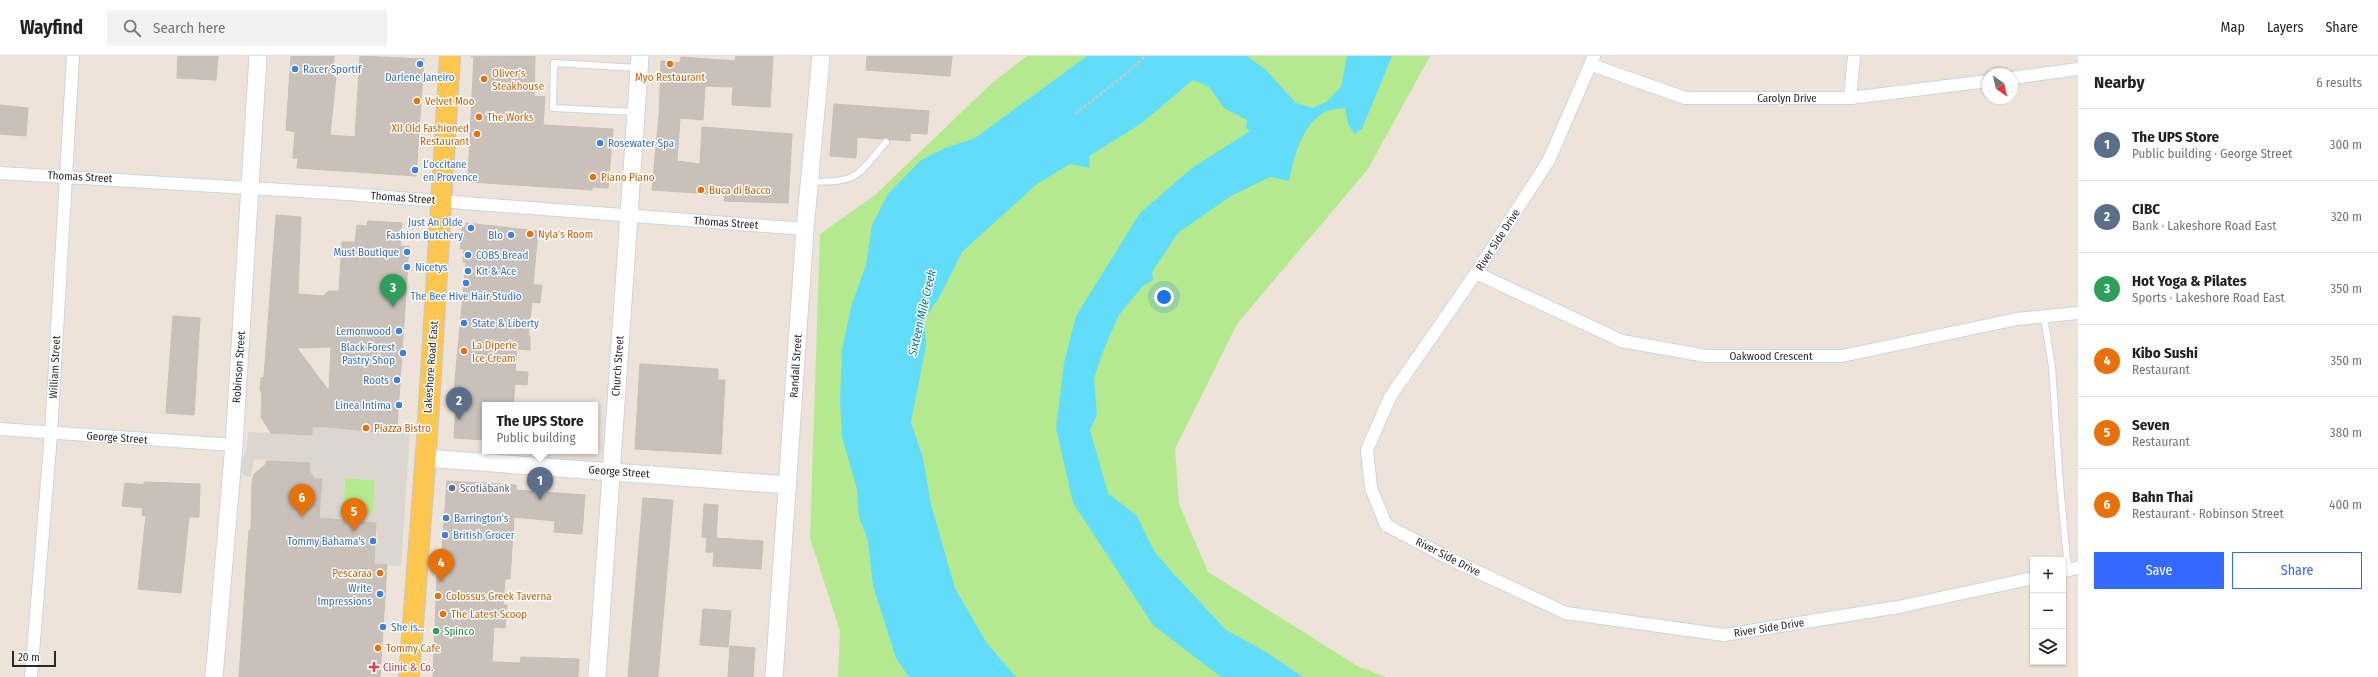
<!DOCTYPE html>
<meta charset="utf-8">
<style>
body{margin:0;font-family:"Fira Sans Condensed",sans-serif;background:#f2f2f2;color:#222}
.controls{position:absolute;right:12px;bottom:12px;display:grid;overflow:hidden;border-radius:0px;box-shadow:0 1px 3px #0004}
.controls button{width:36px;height:36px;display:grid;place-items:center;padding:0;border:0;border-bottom:1px solid #e0e0e0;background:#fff;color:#222;font:20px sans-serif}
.compass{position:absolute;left:1982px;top:12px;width:36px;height:36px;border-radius:50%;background:#fff;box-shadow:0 1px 3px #0004;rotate:146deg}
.scale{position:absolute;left:12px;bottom:10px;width:44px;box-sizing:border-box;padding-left:4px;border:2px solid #292929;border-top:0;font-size:11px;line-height:14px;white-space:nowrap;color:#292929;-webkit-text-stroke:3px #fff;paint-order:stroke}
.you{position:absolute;left:1164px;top:241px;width:14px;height:14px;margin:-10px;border:3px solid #fff;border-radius:50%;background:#1a73e8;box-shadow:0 0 0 6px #1a73e833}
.badge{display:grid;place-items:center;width:26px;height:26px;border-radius:50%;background:#3369ff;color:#fff;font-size:13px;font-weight:700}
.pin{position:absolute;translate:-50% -33px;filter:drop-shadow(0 1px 2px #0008)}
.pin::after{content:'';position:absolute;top:21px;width:14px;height:12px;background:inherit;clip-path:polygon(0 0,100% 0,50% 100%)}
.popup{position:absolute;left:482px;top:346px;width:116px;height:52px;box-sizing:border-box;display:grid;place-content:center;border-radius:0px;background:#fff;filter:drop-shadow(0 1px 3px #0005);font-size:13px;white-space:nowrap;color:#767676}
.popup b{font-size:15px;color:#222}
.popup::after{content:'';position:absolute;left:50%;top:100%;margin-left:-8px;border:8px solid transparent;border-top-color:#fff}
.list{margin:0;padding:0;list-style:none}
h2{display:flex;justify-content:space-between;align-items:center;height:52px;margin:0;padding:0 16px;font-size:17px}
h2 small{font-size:13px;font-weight:400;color:#767676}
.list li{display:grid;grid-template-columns:26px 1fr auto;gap:12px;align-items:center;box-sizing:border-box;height:72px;padding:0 16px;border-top:1px solid #e0e0e0}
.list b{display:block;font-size:15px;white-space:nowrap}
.list p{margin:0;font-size:13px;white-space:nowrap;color:#767676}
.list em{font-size:13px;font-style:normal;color:#767676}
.actions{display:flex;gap:8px;padding:12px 16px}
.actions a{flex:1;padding:9px 0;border:1px solid #3369ff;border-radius:0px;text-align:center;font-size:14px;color:#3369ff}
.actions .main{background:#3369ff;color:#fff}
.icon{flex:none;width:22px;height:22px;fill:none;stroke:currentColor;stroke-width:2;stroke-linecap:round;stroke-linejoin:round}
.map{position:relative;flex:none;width:2078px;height:621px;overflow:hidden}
header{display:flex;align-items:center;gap:24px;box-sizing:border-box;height:56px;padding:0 20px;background:#fff;border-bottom:1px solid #e0e0e0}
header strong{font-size:19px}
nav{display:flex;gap:22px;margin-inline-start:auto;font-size:14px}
.search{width:280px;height:36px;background:#f2f2f2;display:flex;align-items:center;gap:10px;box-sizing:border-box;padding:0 14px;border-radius:0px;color:#767676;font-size:15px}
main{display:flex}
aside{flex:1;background:#fff}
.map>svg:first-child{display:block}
</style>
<header>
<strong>Wayfind</strong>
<div class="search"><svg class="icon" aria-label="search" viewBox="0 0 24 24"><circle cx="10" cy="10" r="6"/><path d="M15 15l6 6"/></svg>Search here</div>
<nav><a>Map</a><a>Layers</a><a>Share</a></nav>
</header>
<main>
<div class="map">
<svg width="2078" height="621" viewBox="0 0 2078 621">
<rect width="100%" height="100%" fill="#ede3d9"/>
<!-- green -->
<g fill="#b5e990">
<path d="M1027,0h403l-62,113 -131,155 -62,125 4,55 29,68 151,95 27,10h-548l2,-46 -30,-93 10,-304 55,-39 117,-112z"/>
<path d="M345,422l30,2 -2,33 -30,-2z"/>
</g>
<!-- plaza -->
<path fill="#dcd6d0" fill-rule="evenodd" d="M327,366l13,6 15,2 13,-4v5l24,2 5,-4 13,1 -9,136 -28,-2 4,-28 -1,-13 -14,-1 -5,-5 -4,4 -34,6 3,-48h-7l-6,-8 -23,-9 -32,-3 -3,18 -6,-1 -4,-4v-11l5,-9 2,-20 63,3 1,-8 14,1zM345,422l30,2 -2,33 -30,-2z"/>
<!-- water -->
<path fill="#61ddf9" d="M1087,0h160l19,14 30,33 17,5 13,-6 15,-15 6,-31h45l-30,73 -8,5 -6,-10 -3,-16c-5,1 -13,1 -18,3 -24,10 -34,48 -38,70l-19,-4 -39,19 -53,37 -26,39 1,8 -11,7 -23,28 -15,34 -10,29 3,37 -7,15 18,63 29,23 17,35 19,22 53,57 40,22 37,25h-82l-68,-52 -80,-122 -17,-75 8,-65 12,-47 64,-103 52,-45 58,-37 -4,-3 1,-8 -23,-12 -15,-21 -16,-7 -51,43 -53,33 1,12 -20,-4 -33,20 -75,68 -23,46 -15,21 2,27 -15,76 12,36 8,46 24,84 31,54 30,35h-107l-13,-19 -23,-72 -5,-45 -9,-24 -2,-28 -15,-52 -2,-37 2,-50 9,-43 15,-42 6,-40 16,-31 33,-34 24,-12 30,-10z"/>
<!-- building -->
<g fill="#c8c0b9" stroke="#c8bfb3" fill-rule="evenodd">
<path d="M178,0h40l-2,24 -39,-2z"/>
<path d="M291,0h43l-1,21h3l-6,58 25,2 5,-81 64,3 -8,117 -119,-8 1,-10h-5l2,-26 -9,-2z"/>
<path d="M474,0h61l-1,40 11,1 -2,28 70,4 -5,59 -16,-1v3l-122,-8v-7h-2z"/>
<path d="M736,0h37l-3,51 -38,-2 1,-18 -28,-1 -2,34 -23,-2 -3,43 23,3 2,-37 90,7 -4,69 -64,-2 1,-6 -73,-5 7,-74 2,-55 19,2 1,-6 54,4z"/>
<path d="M867,0h85l-2,20 -84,-6z"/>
<path d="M834,48l95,7 -2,23 -17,-1v8l-53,-4 -1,21 -26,-2z"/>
<path d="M0,49l28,3 -2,28 -26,-2z"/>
<path d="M276,159l25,2 -3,77 25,2 6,-5h10l3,-49h13l2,-17 10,1 1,-5 34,2 -2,23h9l-12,183 -5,4 -66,-6h-14v8l-41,-2 -10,-16 1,-24 -2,-3 1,-12 3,-1zM331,291l-2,44 -32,-43z"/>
<path d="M466,167l72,8 -5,54h9l-2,18 -8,-1 -4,34h2v14l-13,-1 -2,22 13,1 -1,13 -12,-1 -2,21h-28v35l-31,-2 2,-34h-3l2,-24 11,-118h-3l1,-13h-4l2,-23h4z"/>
<path d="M173,260l27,2 -6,97 -28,-2z"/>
<path d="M640,308l78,5v11h7l-4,74 -86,-5z"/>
<path d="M266,405l44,2 -1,8 6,8h7l-3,39 57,5 -2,41 13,1 -7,112h-141l10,-147h2l1,-47 2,-9 12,-10z"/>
<path d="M447,425l69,4v5l69,5 -3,39 -28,-2 1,-11 -41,-4 -4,62h-5l-2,26h4l-2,23 -11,-1 -2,35 28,1 1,-6 58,2 -1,18h-145l4,-102 3,1z"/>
<path d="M144,426l56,2 -1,33h-10l-8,76 -43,-4 8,-73 -4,-1 1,-7 -21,-2 3,-23 19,2z"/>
<path d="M643,442l30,2 -15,177h-30z"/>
<path d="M704,448l14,1 -2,33 47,3 -2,28 -48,-3 1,-14h-8l1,-14 -5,-1z"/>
<path d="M703,553l28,2 -3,36 -28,-2z"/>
<path d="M730,590l25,2 -2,29h-25z"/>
</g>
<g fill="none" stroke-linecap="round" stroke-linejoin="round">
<defs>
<g id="lane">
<path d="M635,56l-82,-4 1,-45 84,5"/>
<path d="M811,126c48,0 45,-5 75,-40"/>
<path d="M2044,261l8,50 8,118 8,85"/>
</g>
<g id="street">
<path d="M1594,0l-45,104 -73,113 -86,124 -23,53 4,38 15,37 64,34 116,54 158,22 174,-28 135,-29"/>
<path d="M1592,9l93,33h165l138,-17"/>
<path d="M2012,22l66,-9"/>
<path d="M1850,42l4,-42"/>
<path d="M0,117l348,21 457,35"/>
<path d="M1476,217l146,68 84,15h136l175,-37 61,-6"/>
<path d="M0,373l234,16"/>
<path d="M2063,515l15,-3"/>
<path d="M31,621l20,-243 22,-378"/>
</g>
<g id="secondary">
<path d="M425,402l363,27"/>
<path d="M214,621l20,-232 24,-389"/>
<path d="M597,621l43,-621"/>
<path d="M774,621l31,-448 16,-173"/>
</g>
<path id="primary" d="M409,621l18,-238 23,-383"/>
</defs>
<!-- lane casing -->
<use href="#lane" stroke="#ced4e3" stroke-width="8"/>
<!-- street casing -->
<use href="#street" stroke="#ced4e3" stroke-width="14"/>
<!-- secondary casing -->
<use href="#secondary" stroke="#ced4e3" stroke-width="19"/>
<!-- primary casing -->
<use href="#primary" stroke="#c7c7c7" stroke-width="22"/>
<!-- path -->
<g stroke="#c7c7c7" stroke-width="2.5" stroke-dasharray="3 2" stroke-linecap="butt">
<path d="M471,0l63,8"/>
<path d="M1076,57l49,-38 20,-19"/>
</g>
<!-- lane -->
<use href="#lane" stroke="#fff" stroke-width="6"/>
<!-- street -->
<use href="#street" stroke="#fff" stroke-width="12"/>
<!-- secondary -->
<use href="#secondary" stroke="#fff" stroke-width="17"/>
<!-- primary -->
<use href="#primary" stroke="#fdc64e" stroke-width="20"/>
</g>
<!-- markers -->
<g fill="#3f7fe0" stroke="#fff" stroke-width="1.5">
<circle cx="420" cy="8" r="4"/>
<circle cx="295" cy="13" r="4"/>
<circle cx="600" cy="87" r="4"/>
<circle cx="415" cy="114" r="4"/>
<circle cx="471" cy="172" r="4"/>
<circle cx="511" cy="179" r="4"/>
<circle cx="407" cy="196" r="4"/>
<circle cx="468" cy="199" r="4"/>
<circle cx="407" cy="211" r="4"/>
<circle cx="468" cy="215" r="4"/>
<circle cx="466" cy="227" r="4"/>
<circle cx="464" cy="267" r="4"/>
<circle cx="399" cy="275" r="4"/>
<circle cx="403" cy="297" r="4"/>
<circle cx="397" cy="324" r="4"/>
<circle cx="399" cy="349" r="4"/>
<circle cx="446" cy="462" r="4"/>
<circle cx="445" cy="479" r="4"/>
<circle cx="373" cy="485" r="4"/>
<circle cx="380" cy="538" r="4"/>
<circle cx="383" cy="571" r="4"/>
</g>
<g fill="#e8710a" stroke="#fff" stroke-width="1.5">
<circle cx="670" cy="8" r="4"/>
<circle cx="484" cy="23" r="4"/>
<circle cx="417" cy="45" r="4"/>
<circle cx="479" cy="61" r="4"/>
<circle cx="477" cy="78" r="4"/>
<circle cx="593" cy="121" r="4"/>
<circle cx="701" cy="134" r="4"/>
<circle cx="530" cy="178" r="4"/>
<circle cx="464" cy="295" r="4"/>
<circle cx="366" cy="372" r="4"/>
<circle cx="380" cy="517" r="4"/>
<circle cx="438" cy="540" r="4"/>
<circle cx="443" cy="558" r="4"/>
<circle cx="378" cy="592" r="4"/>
</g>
<circle fill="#5c6f8a" stroke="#fff" stroke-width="1.5" cx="452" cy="432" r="4"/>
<circle fill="#2e9e5b" stroke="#fff" stroke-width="1.5" cx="436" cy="575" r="4"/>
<path fill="#e0444e" stroke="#fff" stroke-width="1.5" d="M372 605h4v4h4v4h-4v4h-4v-4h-4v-4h4z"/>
<g text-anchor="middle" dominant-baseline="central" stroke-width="3" stroke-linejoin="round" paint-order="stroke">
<!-- shop labels -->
<g font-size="11" fill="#366cbe" stroke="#fff" text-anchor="start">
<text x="303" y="13">Racer Sportif</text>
<text x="420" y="21" text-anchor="middle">Darlene Janeiro</text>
<text x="608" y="87">Rosewater Spa</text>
<text x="423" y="108">L'occitane<tspan x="423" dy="13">en Provence</tspan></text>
<text x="463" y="166" text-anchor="end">Just An Olde<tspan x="463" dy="13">Fashion Butchery</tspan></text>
<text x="503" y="179" text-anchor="end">Blo</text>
<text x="399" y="196" text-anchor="end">Must Boutique</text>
<text x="476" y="199">COBS Bread</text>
<text x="415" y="211">Nicetys</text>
<text x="476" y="215">Kit &amp; Ace</text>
<text x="466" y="240" text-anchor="middle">The Bee Hive Hair Studio</text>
<text x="472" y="267">State &amp; Liberty</text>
<text x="391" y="275" text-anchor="end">Lemonwood</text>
<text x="395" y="291" text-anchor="end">Black Forest<tspan x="395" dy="13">Pastry Shop</tspan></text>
<text x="389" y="324" text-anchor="end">Roots</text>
<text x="391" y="349" text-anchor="end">Linea Intima</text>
<text x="454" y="462">Barrington's</text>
<text x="453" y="479">British Grocer</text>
<text x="365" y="485" text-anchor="end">Tommy Bahama's</text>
<text x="372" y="532" text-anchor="end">Write<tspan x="372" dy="13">Impressions</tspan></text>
<text x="391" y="571">She is...</text>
</g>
<!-- food labels -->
<g font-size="11" fill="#c56008" stroke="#fff" text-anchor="start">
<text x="492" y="17">Oliver's<tspan x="492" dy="13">Steakhouse</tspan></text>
<text x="670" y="21" text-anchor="middle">Myo Restaurant</text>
<text x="425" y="45">Velvet Moo</text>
<text x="487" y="61">The Works</text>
<text x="469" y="72" text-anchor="end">XII Old Fashioned<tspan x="469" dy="13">Restaurant</tspan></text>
<text x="601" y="121">Piano Piano</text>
<text x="709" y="134">Buca di Bacco</text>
<text x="538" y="178">Nyla’s Room</text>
<text x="472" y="289">La Diperie<tspan x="472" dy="13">Ice Cream</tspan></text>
<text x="374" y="372">Piazza Bistro</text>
<text x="372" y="517" text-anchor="end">Pescaraa</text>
<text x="446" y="540">Colossus Greek Taverna</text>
<text x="451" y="558">The Latest Scoop</text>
<text x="386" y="592">Tommy Cafe</text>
</g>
<!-- street labels -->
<g font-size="11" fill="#292929" stroke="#fff">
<text x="1787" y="42">Carolyn Drive</text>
<text transform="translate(80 121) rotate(3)">Thomas Street</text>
<text transform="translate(403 142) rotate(4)">Thomas Street</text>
<text transform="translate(726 167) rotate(4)">Thomas Street</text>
<text transform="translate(1498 184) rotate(-57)">River Side Drive</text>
<text x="1771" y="300">Oakwood Crescent</text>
<text transform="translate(618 310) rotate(-86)">Church Street</text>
<text transform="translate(796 310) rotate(-86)">Randall Street</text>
<text transform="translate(55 311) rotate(-87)">William Street</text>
<text transform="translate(239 311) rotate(-86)">Robinson Street</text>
<text transform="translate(431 311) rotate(-86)">Lakeshore Road East</text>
<text transform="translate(117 382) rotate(4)">George Street</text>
<text transform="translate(619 416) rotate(4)">George Street</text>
<text transform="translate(1448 501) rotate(27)">River Side Drive</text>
<text transform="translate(1769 572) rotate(-9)">River Side Drive</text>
</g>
<!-- service labels -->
<g font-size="11" fill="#4e5e75" stroke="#fff" text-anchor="start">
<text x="460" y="432">Scotiabank</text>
</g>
<!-- leisure labels -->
<g font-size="11" fill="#27864d" stroke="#fff" text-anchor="start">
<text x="444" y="575">Spinco</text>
</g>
<!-- health labels -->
<g font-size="11" fill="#be3a42" stroke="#fff" text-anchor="start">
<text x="383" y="611">Clinic &amp; Co.</text>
</g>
<!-- water labels -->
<g font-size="12" font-style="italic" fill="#0179a4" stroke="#fff">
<text transform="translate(922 257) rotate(-77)">Sixteen Mile Creek</text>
</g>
</g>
</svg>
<div class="controls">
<button>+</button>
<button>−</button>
<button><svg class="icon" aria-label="layers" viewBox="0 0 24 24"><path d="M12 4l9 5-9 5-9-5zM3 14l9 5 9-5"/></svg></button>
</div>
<svg class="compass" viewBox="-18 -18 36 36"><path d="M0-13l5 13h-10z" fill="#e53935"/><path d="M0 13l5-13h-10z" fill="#767676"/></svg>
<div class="scale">20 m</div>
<div class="you"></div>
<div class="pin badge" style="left:540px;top:444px;background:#5c6f8a">1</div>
<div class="popup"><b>The UPS Store</b>Public building</div>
<div class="pin badge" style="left:459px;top:364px;background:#5c6f8a">2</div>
<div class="pin badge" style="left:393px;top:251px;background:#2e9e5b">3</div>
<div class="pin badge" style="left:441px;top:526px;background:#e8710a">4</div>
<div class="pin badge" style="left:354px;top:475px;background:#e8710a">5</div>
<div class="pin badge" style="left:302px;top:461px;background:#e8710a">6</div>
</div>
<aside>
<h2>Nearby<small>6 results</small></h2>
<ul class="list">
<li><span class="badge" style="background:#5c6f8a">1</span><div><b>The UPS Store</b><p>Public building · George Street</p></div><em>300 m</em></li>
<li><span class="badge" style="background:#5c6f8a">2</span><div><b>CIBC</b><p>Bank · Lakeshore Road East</p></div><em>320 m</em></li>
<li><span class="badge" style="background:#2e9e5b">3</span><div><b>Hot Yoga &amp; Pilates</b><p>Sports · Lakeshore Road East</p></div><em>350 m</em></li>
<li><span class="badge" style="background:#e8710a">4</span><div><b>Kibo Sushi</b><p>Restaurant</p></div><em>350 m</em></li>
<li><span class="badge" style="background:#e8710a">5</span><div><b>Seven</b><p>Restaurant</p></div><em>380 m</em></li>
<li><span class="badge" style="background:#e8710a">6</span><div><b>Bahn Thai</b><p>Restaurant · Robinson Street</p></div><em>400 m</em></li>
</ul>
<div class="actions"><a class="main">Save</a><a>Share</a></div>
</aside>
</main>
